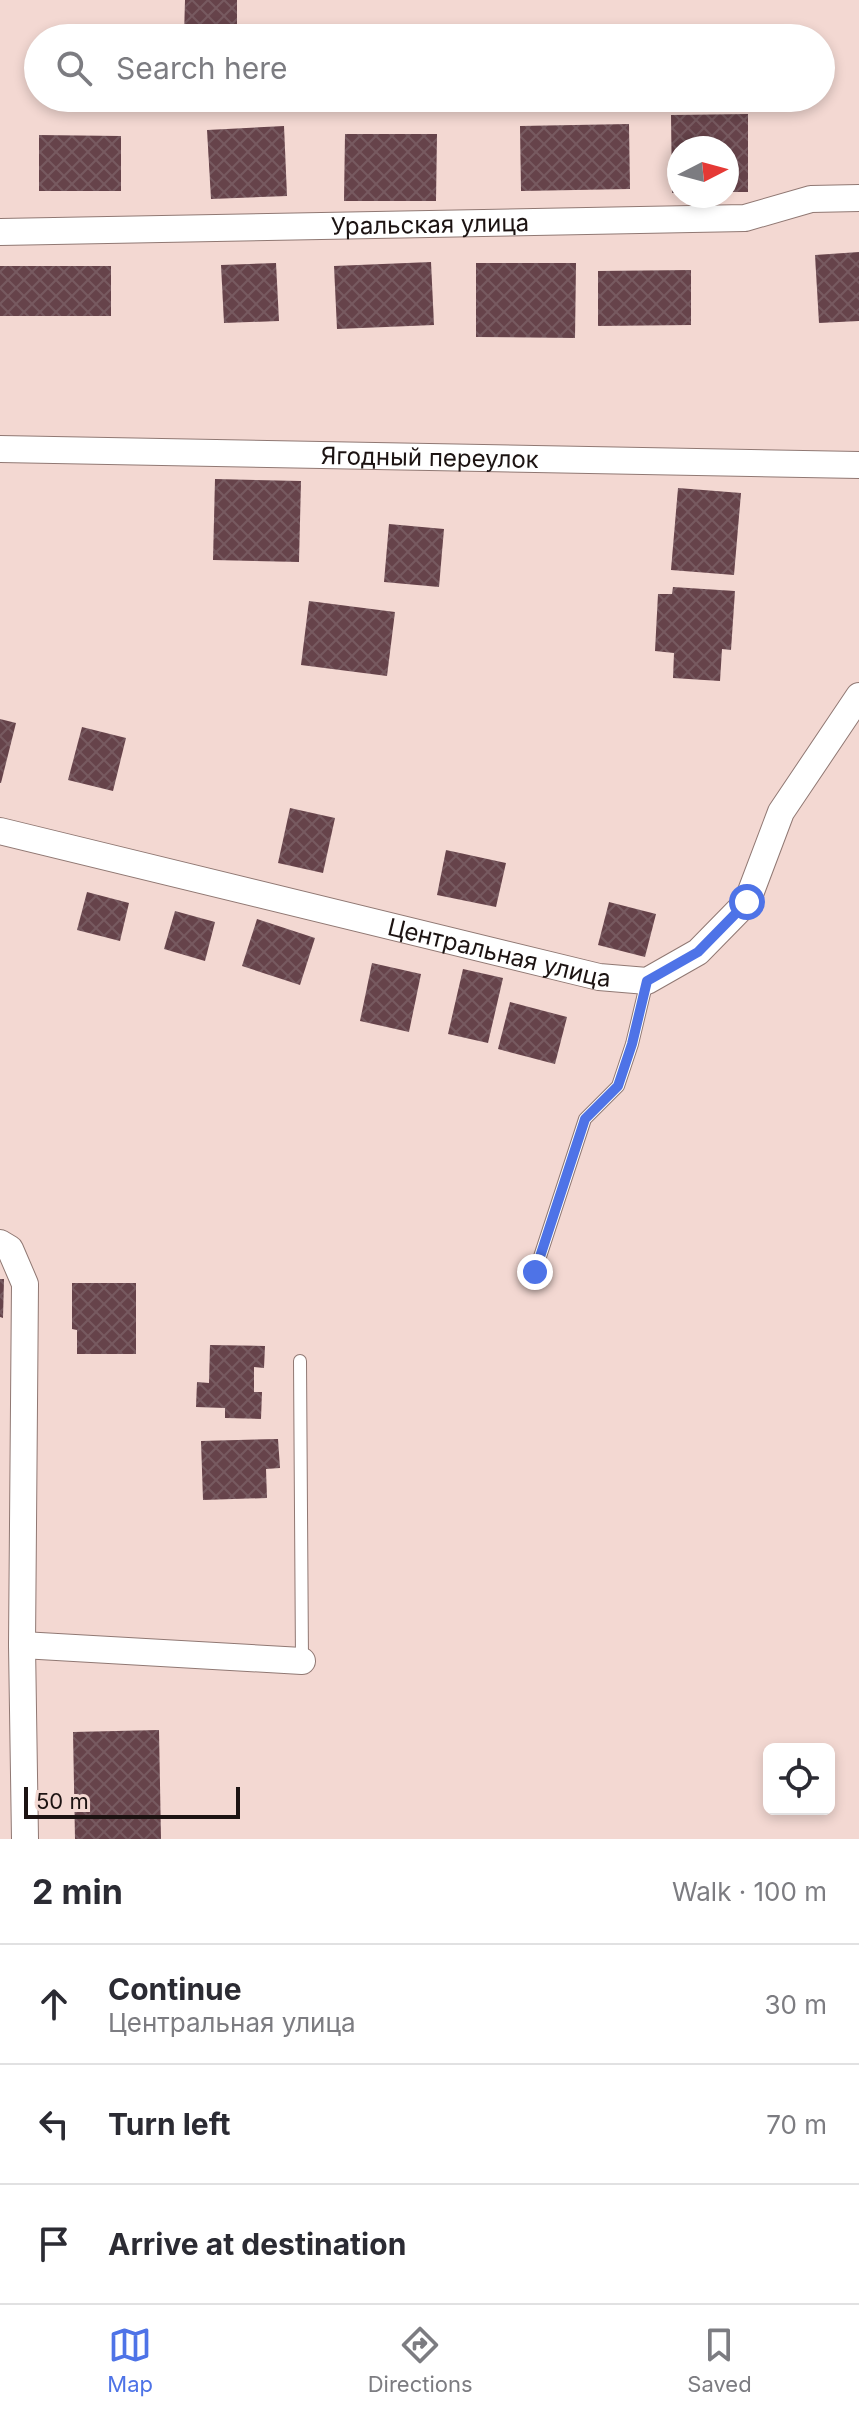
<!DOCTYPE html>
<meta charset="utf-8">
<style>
body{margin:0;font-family:Inter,sans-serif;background:#f7f7f7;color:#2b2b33}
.controls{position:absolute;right:24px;bottom:24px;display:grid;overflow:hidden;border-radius:12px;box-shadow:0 4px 12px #0003}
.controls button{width:72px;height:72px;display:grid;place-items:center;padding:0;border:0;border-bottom:2px solid #e1e1e2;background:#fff;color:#2b2b33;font:40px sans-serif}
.compass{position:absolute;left:667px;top:136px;width:72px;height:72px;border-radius:50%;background:#fff;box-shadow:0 4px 12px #0003;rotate:84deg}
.scale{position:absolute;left:24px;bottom:20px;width:216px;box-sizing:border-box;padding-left:8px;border:4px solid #1c1312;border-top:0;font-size:22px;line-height:28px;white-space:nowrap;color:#1c1312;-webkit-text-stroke:6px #f3d8d2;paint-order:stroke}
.stop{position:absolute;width:24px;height:24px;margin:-18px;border:6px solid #4e73e7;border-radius:50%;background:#fff}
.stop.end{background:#4e73e7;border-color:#fff;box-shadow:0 2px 8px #0008}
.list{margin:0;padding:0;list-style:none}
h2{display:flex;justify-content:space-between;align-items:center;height:104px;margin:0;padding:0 32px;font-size:34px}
h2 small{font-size:26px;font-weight:400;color:#7c7c81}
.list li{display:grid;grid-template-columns:52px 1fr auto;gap:24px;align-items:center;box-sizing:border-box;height:120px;padding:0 32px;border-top:2px solid #e1e1e2}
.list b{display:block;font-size:30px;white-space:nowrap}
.list p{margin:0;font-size:26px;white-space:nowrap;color:#7c7c81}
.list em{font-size:26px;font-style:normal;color:#7c7c81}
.icon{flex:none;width:44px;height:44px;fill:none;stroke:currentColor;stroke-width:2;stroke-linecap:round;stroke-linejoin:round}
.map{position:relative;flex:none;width:859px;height:1839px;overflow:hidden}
.search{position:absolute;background:#fff;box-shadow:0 4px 12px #0003;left:24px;right:24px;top:24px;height:88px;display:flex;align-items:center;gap:20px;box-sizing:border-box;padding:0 28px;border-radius:44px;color:#7c7c81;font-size:30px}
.sheet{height:464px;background:#fff}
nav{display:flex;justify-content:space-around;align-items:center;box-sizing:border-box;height:112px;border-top:2px solid #e1e1e2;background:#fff;font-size:22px;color:#7c7c81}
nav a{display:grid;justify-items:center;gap:4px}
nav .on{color:#4e73e7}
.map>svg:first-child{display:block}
</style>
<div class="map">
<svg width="859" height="1839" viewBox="0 0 859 1839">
<defs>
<pattern id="building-cross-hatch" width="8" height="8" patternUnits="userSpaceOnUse" patternTransform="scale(2)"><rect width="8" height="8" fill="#66434a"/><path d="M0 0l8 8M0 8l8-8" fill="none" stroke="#775a60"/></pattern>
</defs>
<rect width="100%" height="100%" fill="#f3d8d2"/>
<!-- building -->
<g fill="url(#building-cross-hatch)">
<path d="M185,0h52v37l-53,-1z"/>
<path d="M748,114v78h-21v-44h-48v45h-7l-1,-78z"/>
<path d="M629,124l1,65 -109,2 -1,-65z"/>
<path d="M284,126l3,70 -76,3 -4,-69z"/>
<path d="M345,134h92l-1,67h-92z"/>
<path d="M39,135l82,1v55h-82z"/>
<path d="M859,252v69l-40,2 -4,-68z"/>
<path d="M431,262l3,63 -97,4 -3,-63z"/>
<path d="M276,263l3,58 -55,2 -3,-58z"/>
<path d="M476,263h100l-1,75 -99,-1z"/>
<rect x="0" y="266" width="111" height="50"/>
<path d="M691,270v55l-93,1v-55z"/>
<path d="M215,479l86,2 -2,81 -86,-2z"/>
<path d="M678,488l63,5 -7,82 -63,-5z"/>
<path d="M389,524l55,5 -5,58 -55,-5z"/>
<path d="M673,587l62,4 -4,59 -9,-1 -2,32 -47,-3 1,-25 -19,-2 3,-57h14z"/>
<path d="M309,601l86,11 -8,64 -86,-11z"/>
<path d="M0,719l16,4 -15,60h-1z"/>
<path d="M82,727l44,11 -13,53 -45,-11z"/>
<path d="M290,808l45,10 -12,55 -45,-10z"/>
<path d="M446,850l60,13 -10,44 -59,-12z"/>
<path d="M87,892l42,11 -9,38 -43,-11z"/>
<path d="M609,902l47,12 -11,43 -47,-12z"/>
<path d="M175,911l40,11 -10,39 -41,-12z"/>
<path d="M257,919l58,19 -15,47 -58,-19z"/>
<path d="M372,963l49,11 -12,58 -49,-11z"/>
<path d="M463,969l40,9 -15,65 -40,-9z"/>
<path d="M510,1002l57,15 -12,47 -57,-15z"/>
<path d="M0,1279h4l-1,39 -3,-1z"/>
<path d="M72,1283h64v71h-59v-24l-5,-1z"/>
<path d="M210,1345l55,1 -1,22 -10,-1v25h8l-1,27 -36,-1v-10l-29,-1 1,-25 12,1z"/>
<path d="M278,1439l2,29 -14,1 1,29 -64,2 -2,-59z"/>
<path d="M159,1730l2,109h-86l-2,-107z"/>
</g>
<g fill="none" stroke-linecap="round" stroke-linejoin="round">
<defs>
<g id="lane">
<path d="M535,1272l50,-153 33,-33 14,-42 15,-63"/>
<path d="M300,1361l2,300"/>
</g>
<g id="street">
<path id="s1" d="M0,232l745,-14 66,-19 48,-1"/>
<path id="s2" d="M0,449l859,16"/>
<path id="s3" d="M0,831l599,146 48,4 51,-29 49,-50 34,-90 78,-116"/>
<path d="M0,1243l10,6 15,35 -3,361 3,194"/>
<path d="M22,1645l280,16"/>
</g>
</defs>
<!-- lane casing -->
<use href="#lane" stroke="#907873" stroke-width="14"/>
<!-- street casing -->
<use href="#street" stroke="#907873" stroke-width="28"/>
<!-- lane -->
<use href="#lane" stroke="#fff" stroke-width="12"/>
<!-- street -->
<use href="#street" stroke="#fff" stroke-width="26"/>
</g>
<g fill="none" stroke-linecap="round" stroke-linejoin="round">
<!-- route -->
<path stroke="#4e73e7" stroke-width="10" d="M535,1272l50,-153 33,-33 14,-42 15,-63 51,-29 49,-50"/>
</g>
<g text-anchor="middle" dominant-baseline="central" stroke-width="8" stroke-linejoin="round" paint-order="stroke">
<!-- street labels -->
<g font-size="24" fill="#1c1312" stroke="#f3d8d2">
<text stroke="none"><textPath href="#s1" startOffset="430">Уральская улица</textPath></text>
<text stroke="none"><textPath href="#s2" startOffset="430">Ягодный переулок</textPath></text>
<text stroke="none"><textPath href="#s3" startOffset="514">Центральная улица</textPath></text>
</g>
</g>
</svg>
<div class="controls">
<button><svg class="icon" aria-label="locate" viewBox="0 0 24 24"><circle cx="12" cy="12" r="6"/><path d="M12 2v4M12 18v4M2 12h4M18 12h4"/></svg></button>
</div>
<svg class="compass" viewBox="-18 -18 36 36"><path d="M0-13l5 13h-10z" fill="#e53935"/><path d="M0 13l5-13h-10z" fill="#7c7c81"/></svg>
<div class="scale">50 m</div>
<div class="stop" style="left:747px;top:902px"></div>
<div class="stop end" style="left:535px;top:1272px"></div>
<div class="search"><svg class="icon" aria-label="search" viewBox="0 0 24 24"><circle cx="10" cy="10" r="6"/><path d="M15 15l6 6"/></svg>Search here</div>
</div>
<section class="sheet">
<h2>2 min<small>Walk · 100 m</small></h2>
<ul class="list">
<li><svg class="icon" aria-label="ahead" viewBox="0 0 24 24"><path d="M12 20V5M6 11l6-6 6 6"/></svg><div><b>Continue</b><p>Центральная улица</p></div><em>30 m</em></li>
<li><svg class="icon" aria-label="left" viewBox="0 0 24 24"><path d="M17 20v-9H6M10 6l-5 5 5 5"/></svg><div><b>Turn left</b></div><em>70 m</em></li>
<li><svg class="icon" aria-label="arrive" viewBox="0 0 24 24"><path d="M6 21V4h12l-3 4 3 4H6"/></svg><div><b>Arrive at destination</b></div></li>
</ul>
</section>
<nav>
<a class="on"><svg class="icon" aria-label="map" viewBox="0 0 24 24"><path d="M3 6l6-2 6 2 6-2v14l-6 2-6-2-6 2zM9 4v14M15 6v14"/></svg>Map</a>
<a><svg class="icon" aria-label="directions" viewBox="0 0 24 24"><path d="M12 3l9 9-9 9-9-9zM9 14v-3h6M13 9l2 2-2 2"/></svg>Directions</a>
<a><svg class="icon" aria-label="saved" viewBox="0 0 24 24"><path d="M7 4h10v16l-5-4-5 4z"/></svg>Saved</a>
</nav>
